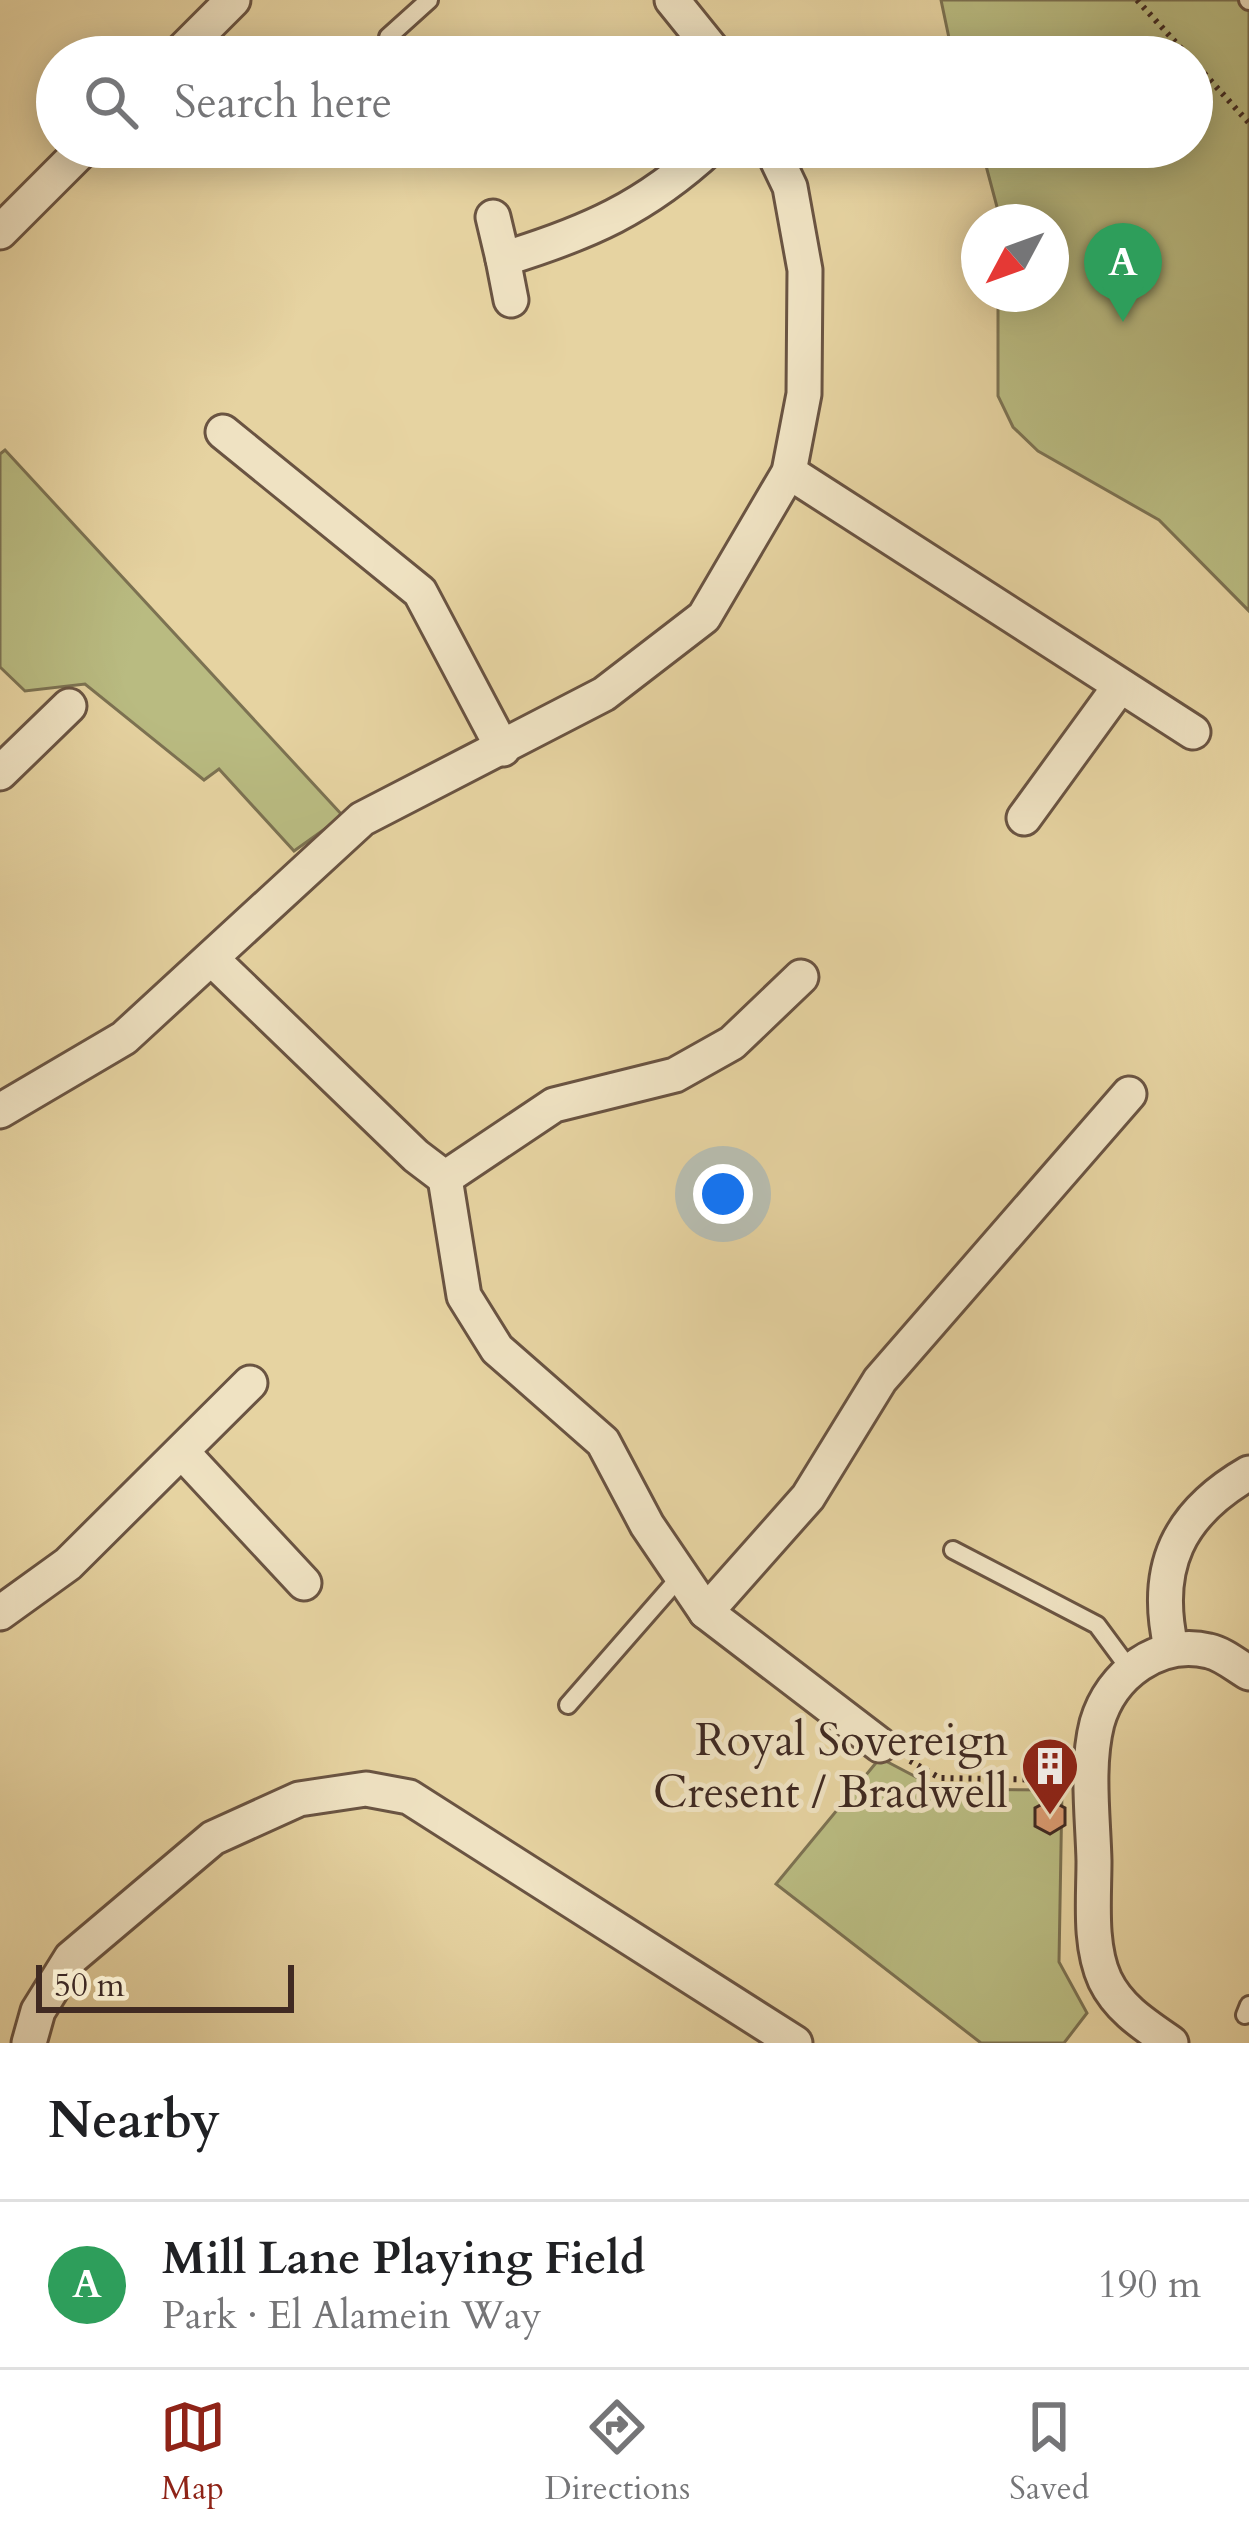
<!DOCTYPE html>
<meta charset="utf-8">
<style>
body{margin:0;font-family:Cardo,serif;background:#f6f6f6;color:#202124}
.compass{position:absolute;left:961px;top:204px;width:108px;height:108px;border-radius:50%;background:#fff;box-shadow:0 6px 30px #0003;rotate:229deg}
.scale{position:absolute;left:36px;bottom:30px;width:258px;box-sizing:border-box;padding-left:12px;border:6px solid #402a22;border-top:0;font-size:33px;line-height:42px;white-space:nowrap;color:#402a22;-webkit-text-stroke:9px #efe2c2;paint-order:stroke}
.you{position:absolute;left:723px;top:1194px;width:42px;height:42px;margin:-30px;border:9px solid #fff;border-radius:50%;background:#1a73e8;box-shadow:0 0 0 18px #1a73e833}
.badge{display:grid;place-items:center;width:78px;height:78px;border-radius:50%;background:#8f2418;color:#fff;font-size:39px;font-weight:700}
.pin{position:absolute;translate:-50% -99px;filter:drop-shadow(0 3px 6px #0008)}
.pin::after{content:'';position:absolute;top:63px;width:42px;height:36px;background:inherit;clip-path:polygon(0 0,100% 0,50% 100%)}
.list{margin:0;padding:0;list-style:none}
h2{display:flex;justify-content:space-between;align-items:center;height:156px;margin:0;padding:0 48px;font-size:51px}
h2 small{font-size:39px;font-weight:400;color:#757577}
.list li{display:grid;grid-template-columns:78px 1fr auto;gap:36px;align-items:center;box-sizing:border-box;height:168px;padding:0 48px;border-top:3px solid #e0e0e0}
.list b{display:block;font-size:45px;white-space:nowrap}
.list p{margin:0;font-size:39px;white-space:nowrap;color:#757577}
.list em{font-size:39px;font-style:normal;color:#757577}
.icon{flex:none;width:66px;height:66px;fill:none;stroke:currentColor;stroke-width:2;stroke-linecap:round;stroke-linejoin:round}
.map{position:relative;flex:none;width:1249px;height:2043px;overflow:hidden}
.search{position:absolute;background:#fff;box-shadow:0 6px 30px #0003;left:36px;right:36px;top:36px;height:132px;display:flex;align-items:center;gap:30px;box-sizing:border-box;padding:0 42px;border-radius:66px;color:#757577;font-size:45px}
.sheet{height:324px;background:#fff}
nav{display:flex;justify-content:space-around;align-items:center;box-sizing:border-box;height:168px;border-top:3px solid #e0e0e0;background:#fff;font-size:33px;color:#757577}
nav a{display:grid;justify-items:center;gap:6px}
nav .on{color:#8f2418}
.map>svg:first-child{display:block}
</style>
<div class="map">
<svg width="1249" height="2043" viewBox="0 0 1249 2043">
<rect width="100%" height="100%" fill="#e6d3a1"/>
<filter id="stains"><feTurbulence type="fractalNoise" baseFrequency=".00167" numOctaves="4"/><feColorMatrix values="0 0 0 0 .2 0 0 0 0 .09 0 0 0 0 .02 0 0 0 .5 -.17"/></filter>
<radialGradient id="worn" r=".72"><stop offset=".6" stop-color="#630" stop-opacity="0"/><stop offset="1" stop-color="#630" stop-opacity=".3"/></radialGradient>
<!-- green -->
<g fill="#b9bb81" stroke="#7c7252" stroke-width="3">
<path d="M941,0h308v611l-90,-91 -121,-69 -25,-24 -15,-31v-102h53v-72h-50l-20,-75h211v-90h-239z"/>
<path d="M5,450l338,366 -49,35 -75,-82 -15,11 -119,-96 -60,7 -25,-24v-213z"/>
<path d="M880,1758l59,31 123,1 -3,172 28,51 -23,30h-83l-205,-159z"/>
</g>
<!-- building -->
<path fill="#da9b71" stroke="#402a22" stroke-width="3" d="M1050,1800l15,8v17l-15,9 -15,-8v-18z"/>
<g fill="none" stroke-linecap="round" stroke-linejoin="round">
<defs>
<g id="service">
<path d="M1248,0l1,1"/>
<path d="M388,37l41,-37"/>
<path d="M852,57l11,-6"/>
<path d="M953,1550l144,75 34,46"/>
<path d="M568,1705l111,-127"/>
<path d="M1245,2015l4,-10"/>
</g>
<g id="minor">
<path d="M672,0l46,57"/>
<path d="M176,57l57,-57"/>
<path d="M493,217l10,42c85,-26 142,-51 208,-112"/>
<path d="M0,232l85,-85"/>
<path d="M503,259l8,41"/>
<path d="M223,432l197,160 83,157"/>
<path d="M789,472l404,260"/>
<path d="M0,773l69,-67"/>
<path d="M1024,818l96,-132"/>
<path d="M213,960l203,196 29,22 109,-73 121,-30 57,-32 69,-66"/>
<path d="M0,1111l124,-73 238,-219 242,-125 100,-77 85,-145 15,-78 1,-124 -15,-83 -19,-40"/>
<path d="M445,1178l19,118 33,53 106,93 44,83 59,87 174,133"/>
<path d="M183,1453l121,130"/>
<path d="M706,1612l102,-115 72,-117 249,-286"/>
<path d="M0,1613l68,-49 182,-181"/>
<path d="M1171,1647c-18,-80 7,-133 78,-174"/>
<path d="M29,2043l9,-32 33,-53 142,-120 86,-39 67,-10 43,8 386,246"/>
<path d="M1171,2043c-26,-18 -52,-34 -66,-63 -16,-35 -11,-81 -11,-119 -1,-43 -8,-95 3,-138 14,-49 62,-84 112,-72 14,3 28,15 40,22"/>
</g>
</defs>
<!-- service casing -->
<use href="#service" stroke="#6a5442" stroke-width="22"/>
<!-- minor casing -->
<use href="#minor" stroke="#6a5442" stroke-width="39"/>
<!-- path -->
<g stroke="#402a22" stroke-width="6" stroke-dasharray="3 6" stroke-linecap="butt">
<path d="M1137,0l52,57"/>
<path d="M1192,60l57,63"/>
<path d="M910,1761l30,17 120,2"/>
</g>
<!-- service -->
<use href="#service" stroke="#efe2c2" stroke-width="16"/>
<!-- minor -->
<use href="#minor" stroke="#efe2c2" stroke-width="33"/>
</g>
<!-- icons -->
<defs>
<symbol id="building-pin" viewBox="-11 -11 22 30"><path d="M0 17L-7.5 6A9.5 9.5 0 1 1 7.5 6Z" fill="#8f2418" stroke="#efe2c2"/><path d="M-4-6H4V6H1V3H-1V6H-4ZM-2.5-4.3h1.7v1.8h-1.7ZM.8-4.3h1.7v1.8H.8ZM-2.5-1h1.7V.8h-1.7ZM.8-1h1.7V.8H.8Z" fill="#fff"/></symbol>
</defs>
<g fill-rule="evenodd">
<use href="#building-pin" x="1017" y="1733" width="66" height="90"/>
</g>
<g text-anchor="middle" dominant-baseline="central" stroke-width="10" stroke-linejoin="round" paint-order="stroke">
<!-- poi labels -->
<g font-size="45" fill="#402a22" stroke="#efe2c2" text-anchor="end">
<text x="1008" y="1740">Royal Sovereign<tspan x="1008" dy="52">Cresent / Bradwell</tspan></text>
</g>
</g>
<rect width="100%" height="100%" filter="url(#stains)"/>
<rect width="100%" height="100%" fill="url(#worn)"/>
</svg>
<svg class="compass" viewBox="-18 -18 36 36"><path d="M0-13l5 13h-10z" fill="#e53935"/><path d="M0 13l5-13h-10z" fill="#757577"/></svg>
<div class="scale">50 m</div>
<div class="you"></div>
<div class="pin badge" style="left:1123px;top:322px;background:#2e9e5b">A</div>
<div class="search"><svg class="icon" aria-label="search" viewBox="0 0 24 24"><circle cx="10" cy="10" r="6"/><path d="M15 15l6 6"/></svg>Search here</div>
</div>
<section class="sheet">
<h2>Nearby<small></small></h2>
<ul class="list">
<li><span class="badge" style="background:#2e9e5b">A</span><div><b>Mill Lane Playing Field</b><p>Park · El Alamein Way</p></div><em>190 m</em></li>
</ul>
</section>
<nav>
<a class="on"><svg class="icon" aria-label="map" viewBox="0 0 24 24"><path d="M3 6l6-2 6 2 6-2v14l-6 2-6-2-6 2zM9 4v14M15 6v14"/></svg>Map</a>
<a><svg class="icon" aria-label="directions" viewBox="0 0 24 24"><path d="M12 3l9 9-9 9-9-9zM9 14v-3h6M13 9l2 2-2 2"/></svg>Directions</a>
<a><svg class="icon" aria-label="saved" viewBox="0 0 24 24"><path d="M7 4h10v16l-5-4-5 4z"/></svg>Saved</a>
</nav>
